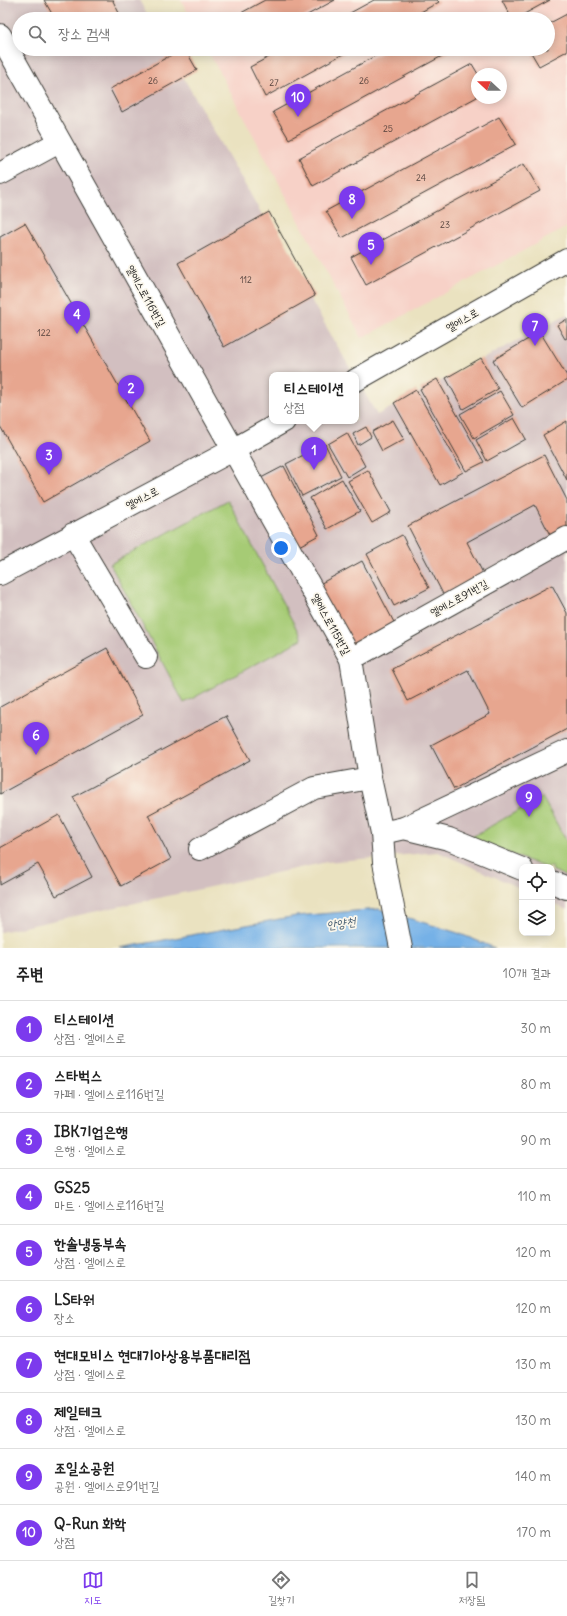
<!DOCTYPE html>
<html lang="ko">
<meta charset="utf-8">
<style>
body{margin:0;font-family:Delius,"Poor Story",sans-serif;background:#f6f6f6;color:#222}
.controls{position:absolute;right:12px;bottom:12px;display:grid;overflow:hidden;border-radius:8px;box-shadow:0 2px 10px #0003}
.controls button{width:36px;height:36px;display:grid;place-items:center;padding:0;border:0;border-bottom:1px solid #e0e0e0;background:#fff;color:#222;font:20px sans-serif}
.compass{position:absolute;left:471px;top:68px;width:36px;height:36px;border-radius:50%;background:#fff;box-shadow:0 2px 10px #0003;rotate:292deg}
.you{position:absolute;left:281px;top:548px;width:14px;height:14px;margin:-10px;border:3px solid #fff;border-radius:50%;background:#1a73e8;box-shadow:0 0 0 6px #1a73e833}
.badge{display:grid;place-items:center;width:26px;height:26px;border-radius:50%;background:#7c3aed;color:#fff;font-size:13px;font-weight:700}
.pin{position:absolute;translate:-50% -33px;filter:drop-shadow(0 1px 2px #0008)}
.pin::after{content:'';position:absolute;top:21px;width:14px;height:12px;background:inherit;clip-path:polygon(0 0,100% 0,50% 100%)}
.popup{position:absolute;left:269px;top:372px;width:90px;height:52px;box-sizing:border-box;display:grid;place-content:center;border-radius:8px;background:#fff;filter:drop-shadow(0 1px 3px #0005);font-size:13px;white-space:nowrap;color:#767676}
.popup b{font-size:15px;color:#222}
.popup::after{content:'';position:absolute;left:50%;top:100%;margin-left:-8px;border:8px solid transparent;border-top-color:#fff}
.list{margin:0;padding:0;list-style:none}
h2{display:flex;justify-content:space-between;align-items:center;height:52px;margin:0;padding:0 16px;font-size:17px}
h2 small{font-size:13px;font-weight:400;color:#767676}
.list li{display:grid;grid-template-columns:26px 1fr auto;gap:12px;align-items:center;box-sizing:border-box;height:56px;padding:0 16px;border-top:1px solid #e0e0e0}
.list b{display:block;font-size:15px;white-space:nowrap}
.list p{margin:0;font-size:13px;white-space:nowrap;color:#767676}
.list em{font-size:13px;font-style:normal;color:#767676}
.icon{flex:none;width:22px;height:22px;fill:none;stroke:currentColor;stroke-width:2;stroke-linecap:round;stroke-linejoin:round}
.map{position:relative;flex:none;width:567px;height:948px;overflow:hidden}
.search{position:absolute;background:#fff;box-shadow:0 2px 10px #0003;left:12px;right:12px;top:12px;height:44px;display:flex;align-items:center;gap:10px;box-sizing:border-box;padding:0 14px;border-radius:22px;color:#767676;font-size:15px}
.sheet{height:612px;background:#fff}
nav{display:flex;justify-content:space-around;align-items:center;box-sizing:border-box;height:56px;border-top:1px solid #e0e0e0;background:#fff;font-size:11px;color:#767676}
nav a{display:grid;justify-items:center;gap:2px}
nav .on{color:#7c3aed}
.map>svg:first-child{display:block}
</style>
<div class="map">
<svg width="567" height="948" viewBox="0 0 567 948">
<rect width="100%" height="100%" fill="#fbf7ec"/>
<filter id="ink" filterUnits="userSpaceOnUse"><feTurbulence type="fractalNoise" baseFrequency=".025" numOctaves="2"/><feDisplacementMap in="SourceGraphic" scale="8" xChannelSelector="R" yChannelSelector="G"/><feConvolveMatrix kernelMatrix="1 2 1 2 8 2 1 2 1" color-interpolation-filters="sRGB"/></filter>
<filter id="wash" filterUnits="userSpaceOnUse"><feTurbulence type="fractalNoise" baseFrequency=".012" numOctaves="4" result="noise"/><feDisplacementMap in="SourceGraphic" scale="16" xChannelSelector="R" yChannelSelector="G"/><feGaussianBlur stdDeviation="0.9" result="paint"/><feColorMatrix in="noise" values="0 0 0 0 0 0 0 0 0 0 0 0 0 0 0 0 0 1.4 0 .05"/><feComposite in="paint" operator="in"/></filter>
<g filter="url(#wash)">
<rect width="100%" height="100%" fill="#eae2c0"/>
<!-- built -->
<path fill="#f7d1c7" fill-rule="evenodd" d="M181,0h386v227l-205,111 -155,-289h341v-30h-357zM477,74h24v24h-24z"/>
<!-- industrial -->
<path fill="#d2bfc0" d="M0,0h139l11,19h-131v30h148l187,326h-82v46h84v-43l21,37 190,-101v596l-15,-7v-36h-30v22l-84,-37 -111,10 -327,70z"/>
<!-- green -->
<g fill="#a6cb75" stroke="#617448">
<path d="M228,500l74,139 -118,64 -74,-139z"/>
<path d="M542,797l25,45v35l-15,-7v-3h-8l-74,-29z"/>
</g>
<!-- water -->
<path fill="#75b1e7" stroke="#486682" d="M379,909l79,24 37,15h-375l176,-32z"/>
<g id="blocks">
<!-- building -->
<g fill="#e7a68f">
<path d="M44,0h70l-1,1 6,12 -10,6h-54z"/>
<path d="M265,0h70l-35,19h-70z"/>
<path d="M374,0h63l2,2 -31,17h-69z"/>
<path d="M502,0h48l-35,19h-3z"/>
<path d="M567,14v37l-28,15 -10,-17h19v-25z"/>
<path d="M182,49h3l12,21 -75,42 -12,-23z"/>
<path d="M284,49h68l-87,48 -15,-30z"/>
<path d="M388,49h67l-166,90 -16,-27z"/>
<path d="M472,64l6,10 -1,23 -164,89 -14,-28z"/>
<path d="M499,117l17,27 -174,94 -16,-27z"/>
<path d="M524,164l16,27 -174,94 -15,-28z"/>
<path d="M269,212l46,84 -91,51 -46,-84z"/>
<path d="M25,223l125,218 -107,61 -43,-76v-189z"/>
<path d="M567,319v19l-2,1 -8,-14z"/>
<path d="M540,332l27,44v4l-45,28 -29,-48z"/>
<path d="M481,358l17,31 -35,20 -17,-31z"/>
<path d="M437,379l47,83 -18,9 -46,-82z"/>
<path d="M416,390l47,82 -23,13 -46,-82z"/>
<path d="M500,391l14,24 -40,23 -14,-24z"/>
<path d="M514,418l12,21 -39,22 -11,-21z"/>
<path d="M393,420l11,19 -22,12 -10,-19z"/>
<path d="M567,421v59l-24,-45z"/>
<path d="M366,427l5,10 -13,8 -5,-11z"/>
<path d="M347,433l18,33 -18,11 -19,-33z"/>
<path d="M325,444l16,32 -39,20 -16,-32z"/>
<path d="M544,455l23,45v31l-15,8 -17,-34 -68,37 17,33 -40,21 -36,-70z"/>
<path d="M284,466l35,69 -22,12 -36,-69z"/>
<path d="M368,470l23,42 -19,11 -24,-42z"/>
<path d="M342,479l18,32 -33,18 -17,-31z"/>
<path d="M402,535l27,53 -35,18 -27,-52z"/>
<path d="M362,561l35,67 -48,25 -35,-66z"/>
<path d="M552,585l15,28v116l-113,60 -23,-44 59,-31 -22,-44 -60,31 -16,-32z"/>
<path d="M107,648l36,67 -143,79v-87z"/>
<path d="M226,716l24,44 -102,55 23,44 -50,27 -48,-89z"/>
<path d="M59,815l33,62 -36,19 -18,-32 -38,21v-37z"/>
</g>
</g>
</g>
<g filter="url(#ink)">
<use href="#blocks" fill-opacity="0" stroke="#3b3a35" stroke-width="1"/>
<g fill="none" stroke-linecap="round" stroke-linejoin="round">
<defs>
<g id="minor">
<path d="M0,35l351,624 19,119 12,55 2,29 17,86"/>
<path d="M0,174l59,-32"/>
<path d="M356,380l211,-120"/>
<path d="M73,534l73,123"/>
<path d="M0,574l233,-124 51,-29"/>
<path d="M351,659l216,-121"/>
<path d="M404,828l45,11 73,30"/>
<path d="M382,833l22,-5 163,-77"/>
<path d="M200,849l114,-61 56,-10"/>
<path d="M552,882l15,6"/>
</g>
</defs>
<!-- minor casing -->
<use href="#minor" stroke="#3b3a35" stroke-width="24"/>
<!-- minor -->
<use href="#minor" stroke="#fff" stroke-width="22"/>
</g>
</g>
<g text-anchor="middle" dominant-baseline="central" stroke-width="3.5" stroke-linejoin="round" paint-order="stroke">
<!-- number labels -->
<g font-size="9" fill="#4f3e39">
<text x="153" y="80">26</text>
<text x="364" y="80">26</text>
<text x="274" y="82">27</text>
<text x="388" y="128">25</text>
<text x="421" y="177">24</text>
<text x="445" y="224">23</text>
<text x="246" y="279">112</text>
<text x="44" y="332">122</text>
</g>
<!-- street labels -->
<g font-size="11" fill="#1c1c1c" stroke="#fbf7ec">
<text transform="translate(146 296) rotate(61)">엘에스로116번길</text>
<text transform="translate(462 320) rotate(-30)">엘에스로</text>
<text transform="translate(142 498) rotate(-28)">엘에스로</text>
<text transform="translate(459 598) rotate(-29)">엘에스로91번길</text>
<text transform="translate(331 624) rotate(61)">엘에스로115번길</text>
</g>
<!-- water labels -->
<g font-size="12" font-style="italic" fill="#40586d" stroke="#fbf7ec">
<text transform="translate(341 923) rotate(-8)">안양천</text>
</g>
</g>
</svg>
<div class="controls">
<button><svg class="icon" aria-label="locate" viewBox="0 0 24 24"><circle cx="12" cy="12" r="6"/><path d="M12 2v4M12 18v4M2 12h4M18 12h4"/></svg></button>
<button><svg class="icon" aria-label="layers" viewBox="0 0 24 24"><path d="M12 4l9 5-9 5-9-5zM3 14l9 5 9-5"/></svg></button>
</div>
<svg class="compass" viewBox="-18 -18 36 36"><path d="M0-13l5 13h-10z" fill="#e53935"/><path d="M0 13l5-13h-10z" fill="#767676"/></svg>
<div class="you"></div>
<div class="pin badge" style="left:314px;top:470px">1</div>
<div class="popup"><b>티스테이션</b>상점</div>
<div class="pin badge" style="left:131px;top:408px">2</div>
<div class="pin badge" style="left:49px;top:475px">3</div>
<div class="pin badge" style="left:77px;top:334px">4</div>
<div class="pin badge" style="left:371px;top:265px">5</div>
<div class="pin badge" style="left:36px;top:755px">6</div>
<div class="pin badge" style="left:535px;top:346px">7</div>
<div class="pin badge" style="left:352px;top:219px">8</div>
<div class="pin badge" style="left:529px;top:817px">9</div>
<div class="pin badge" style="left:298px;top:117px">10</div>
<div class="search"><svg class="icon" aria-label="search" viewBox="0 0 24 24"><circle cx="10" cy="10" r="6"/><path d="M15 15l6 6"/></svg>장소 검색</div>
</div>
<section class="sheet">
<h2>주변<small>10개 결과</small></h2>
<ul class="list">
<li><span class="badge">1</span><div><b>티스테이션</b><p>상점 · 엘에스로</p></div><em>30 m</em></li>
<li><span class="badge">2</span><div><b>스타벅스</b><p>카페 · 엘에스로116번길</p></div><em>80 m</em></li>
<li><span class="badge">3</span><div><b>IBK기업은행</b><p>은행 · 엘에스로</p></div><em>90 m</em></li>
<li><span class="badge">4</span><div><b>GS25</b><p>마트 · 엘에스로116번길</p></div><em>110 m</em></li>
<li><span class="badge">5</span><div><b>한솔냉동부속</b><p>상점 · 엘에스로</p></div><em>120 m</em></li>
<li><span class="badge">6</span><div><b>LS타워</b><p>장소</p></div><em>120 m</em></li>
<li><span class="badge">7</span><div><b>현대모비스 현대기아상용부품대리점</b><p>상점 · 엘에스로</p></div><em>130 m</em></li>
<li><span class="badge">8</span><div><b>제일테크</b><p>상점 · 엘에스로</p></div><em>130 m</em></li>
<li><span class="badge">9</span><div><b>조일소공원</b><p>공원 · 엘에스로91번길</p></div><em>140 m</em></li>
<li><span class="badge">10</span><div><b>Q-Run 화학</b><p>상점</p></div><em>170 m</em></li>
</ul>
</section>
<nav>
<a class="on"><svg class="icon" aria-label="map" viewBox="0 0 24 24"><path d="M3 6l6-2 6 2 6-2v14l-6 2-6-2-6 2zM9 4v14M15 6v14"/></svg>지도</a>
<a><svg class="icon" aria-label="directions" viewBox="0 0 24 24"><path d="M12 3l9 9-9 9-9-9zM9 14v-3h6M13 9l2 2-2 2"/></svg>길찾기</a>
<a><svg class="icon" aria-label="saved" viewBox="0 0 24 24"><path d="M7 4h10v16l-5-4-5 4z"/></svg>저장됨</a>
</nav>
